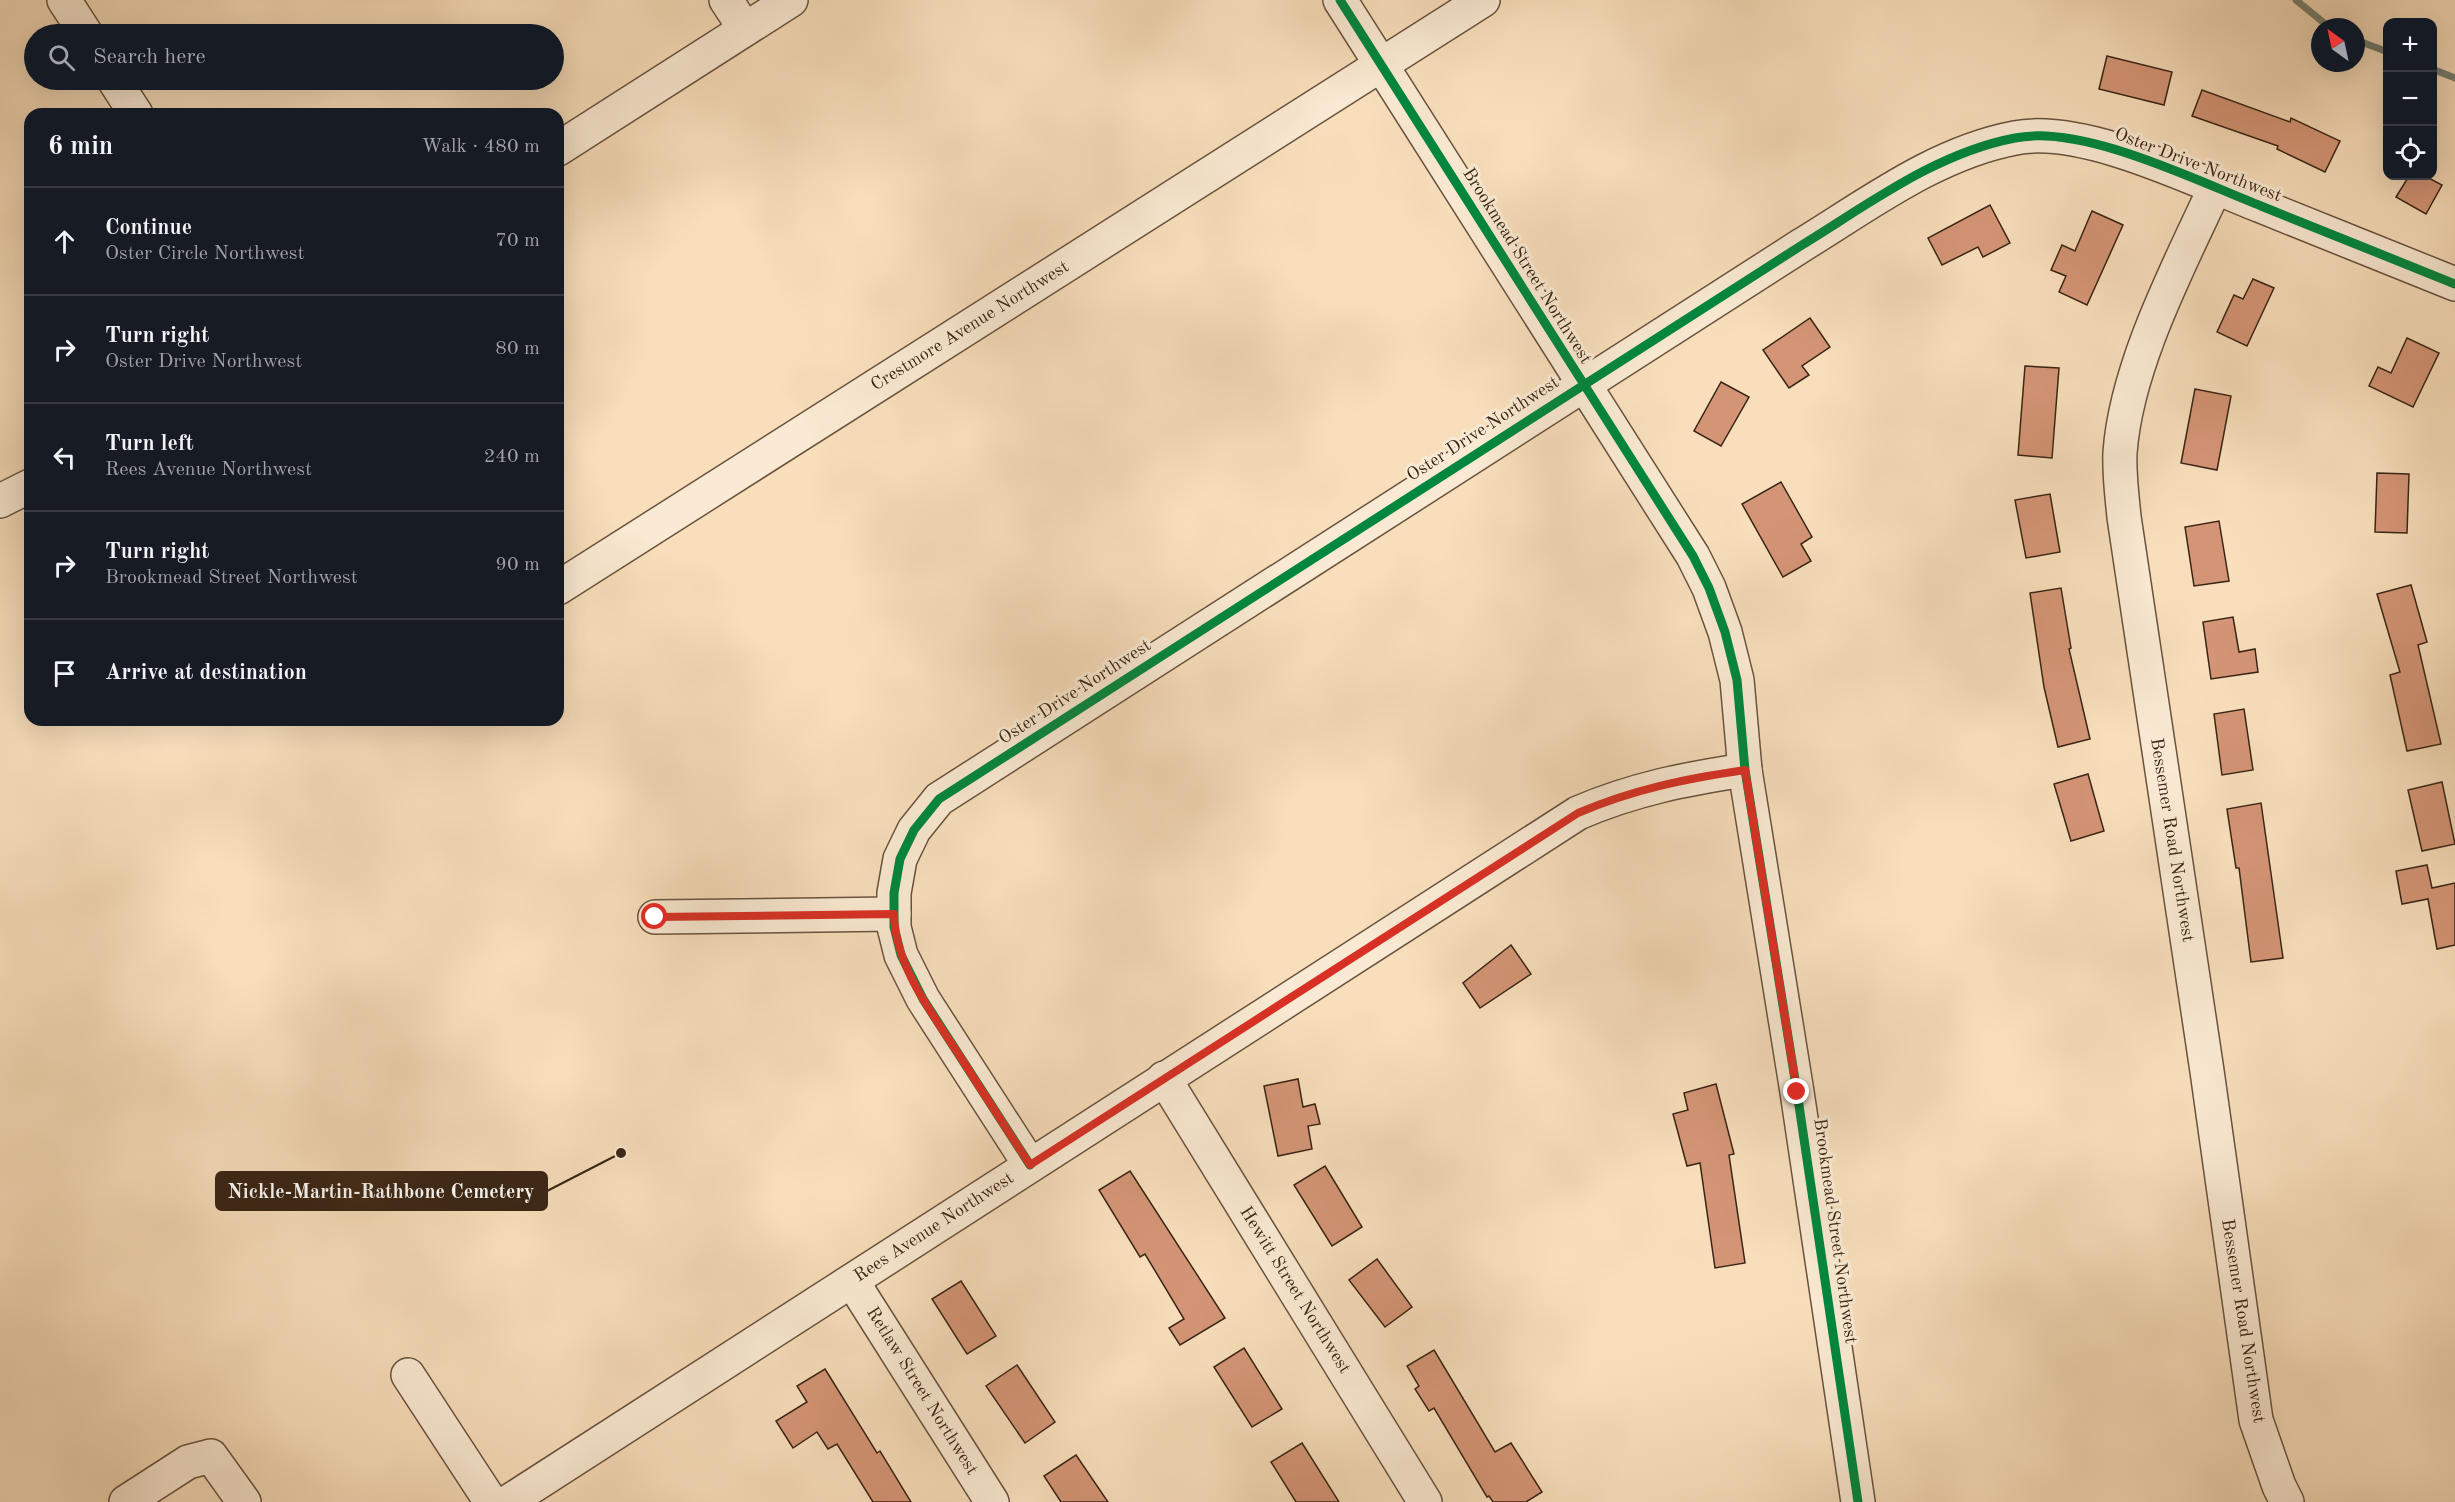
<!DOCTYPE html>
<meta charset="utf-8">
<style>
body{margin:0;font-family:"Old Standard TT",serif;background:#242831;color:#f1f3f6}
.controls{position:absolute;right:18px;top:18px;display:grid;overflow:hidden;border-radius:12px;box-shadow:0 6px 24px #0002}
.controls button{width:54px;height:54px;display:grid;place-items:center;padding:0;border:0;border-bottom:2px solid #363941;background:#171b24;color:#f1f3f6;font:30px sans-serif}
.compass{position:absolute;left:2311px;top:18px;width:54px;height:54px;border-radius:50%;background:#171b24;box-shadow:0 6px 24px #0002;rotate:327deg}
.stop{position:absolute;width:18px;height:18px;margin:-14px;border:4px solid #d93025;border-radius:50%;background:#fff}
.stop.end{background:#d93025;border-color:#fff;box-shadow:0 2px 6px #0008}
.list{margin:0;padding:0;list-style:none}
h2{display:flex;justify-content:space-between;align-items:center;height:78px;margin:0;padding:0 24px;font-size:26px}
h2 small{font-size:20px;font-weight:400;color:#9ea1a6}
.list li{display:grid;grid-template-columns:39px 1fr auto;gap:18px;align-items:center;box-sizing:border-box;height:108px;padding:0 24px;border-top:2px solid #363941}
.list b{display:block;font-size:22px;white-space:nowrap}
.list p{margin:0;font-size:20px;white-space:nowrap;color:#9ea1a6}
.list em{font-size:20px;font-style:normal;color:#9ea1a6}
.icon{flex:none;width:33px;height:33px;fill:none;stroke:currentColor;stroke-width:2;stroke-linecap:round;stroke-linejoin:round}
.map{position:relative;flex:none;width:2455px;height:1502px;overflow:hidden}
.search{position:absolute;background:#171b24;box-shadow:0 6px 24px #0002;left:24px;top:24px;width:540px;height:66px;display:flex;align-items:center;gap:15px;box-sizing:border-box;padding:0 21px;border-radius:33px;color:#9ea1a6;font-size:22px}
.panel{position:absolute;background:#171b24;box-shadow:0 6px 24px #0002;left:24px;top:108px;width:540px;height:618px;border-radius:18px}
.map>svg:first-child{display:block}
</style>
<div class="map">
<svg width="2455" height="1502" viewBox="0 0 2455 1502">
<rect width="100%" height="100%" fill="#f8debb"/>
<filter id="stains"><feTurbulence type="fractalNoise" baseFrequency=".00333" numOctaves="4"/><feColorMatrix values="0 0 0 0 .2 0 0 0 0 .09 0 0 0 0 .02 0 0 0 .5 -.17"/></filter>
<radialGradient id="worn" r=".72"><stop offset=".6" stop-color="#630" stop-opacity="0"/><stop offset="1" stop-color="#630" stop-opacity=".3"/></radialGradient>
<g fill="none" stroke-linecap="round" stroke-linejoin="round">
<!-- stream -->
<g stroke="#758074" stroke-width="7">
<path d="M2296,0l33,27"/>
<path d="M2356,40l32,12"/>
<path d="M2432,69l23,9"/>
</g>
</g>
<!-- building -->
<g fill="#d49576" stroke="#392515" stroke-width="1.5">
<path d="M2107,56l65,16 -8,33 -65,-16z"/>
<path d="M2202,90l88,32 1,-4 49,23 -15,31 -48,-23 1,-3 -86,-30z"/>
<path d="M2409,176h16l17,9 -16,29 -30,-17z"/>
<path d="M1990,205l20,38 -27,14 -5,-10 -36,18 -14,-27z"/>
<path d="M2092,211l31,14 -36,80 -28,-13 7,-16 -15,-6 11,-25 13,6z"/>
<path d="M2253,279l21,9 -27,58 -30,-14 17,-37 9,4z"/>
<path d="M1810,318l20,29 -28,19 7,9 -20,13 -26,-38z"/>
<path d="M2407,338l32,15 -26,54 -44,-21 9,-19 13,6z"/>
<path d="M2025,366l34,2 -7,90 -34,-3z"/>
<path d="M1721,382l28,15 -28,49 -27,-15z"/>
<path d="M2195,389l36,7 -14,74 -36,-7z"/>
<path d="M2377,473l32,1 -2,59 -32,-1z"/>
<path d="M1781,482l31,55 -11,7 10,17 -28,16 -41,-73z"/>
<path d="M2050,494l10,58 -34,6 -11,-58z"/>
<path d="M2219,521l10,60 -35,5 -9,-59z"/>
<path d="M2411,585l16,57 -9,3 23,99 -34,7 -17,-76 10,-3 -23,-78z"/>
<path d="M2061,588l10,60 -2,1 21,90 -32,8 -14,-60 -14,-94z"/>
<path d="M2233,617l6,35 16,-3 3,23 -47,7 -8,-57z"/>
<path d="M2244,709l9,61 -31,5 -8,-61z"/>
<path d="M2088,774l16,57 -33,10 -17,-57z"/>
<path d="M2442,782l13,62 -33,7 -14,-61z"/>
<path d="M2261,803l22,155 -32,4 -12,-94h-3l-9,-59z"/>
<path d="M2427,865l5,23 23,-5v62l-18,4 -9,-50 -26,5 -6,-33z"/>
<path d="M1511,945l20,29 -51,34 -17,-25z"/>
<path d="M1298,1079l5,28 12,-3 5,20 -12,2 4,23 -34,7 -14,-70z"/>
<path d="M1716,1084l18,70 -5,1 16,108 -30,5 -15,-105 -13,3 -14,-52 15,-4 -4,-17z"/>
<path d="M1325,1166l37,61 -30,19 -38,-61z"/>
<path d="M1130,1171l95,147 -45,27 -11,-17 15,-9 -39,-65 -5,3 -41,-67z"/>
<path d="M1377,1259l35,48 -27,20 -36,-47z"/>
<path d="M961,1281l35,55 -29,18 -35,-55z"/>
<path d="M1244,1348l38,61 -30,18 -38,-60z"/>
<path d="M1434,1350l61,102 16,-9 31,49 -16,10h-33l-4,-6 -2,1 -53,-89 -5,3 -14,-22 4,-3 -12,-20z"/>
<path d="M1017,1365l38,57 -30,21 -39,-57z"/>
<path d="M825,1369l52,84 3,-2 31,51h-38l-36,-58 -9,5 -11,-17 -24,16 -17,-27 31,-19 -10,-16z"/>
<path d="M1302,1443l37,59h-43l-25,-40z"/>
<path d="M1076,1455l32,47h-47l-17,-26z"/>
</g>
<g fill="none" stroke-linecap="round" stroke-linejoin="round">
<defs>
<g id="minor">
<path d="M64,0l22,34"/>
<path d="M726,0l19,29"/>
<path d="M1340,0l353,556 16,32 16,44 12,48 8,90 52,322 61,410"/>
<path d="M114,80l22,34"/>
<path d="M558,149l233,-149"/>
<path d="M2215,188c-36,78 -89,178 -95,265 -1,21 2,43 4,64l83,554 49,349 23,66 8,16"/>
<path d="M0,501l30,-15"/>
<path d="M558,588l925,-588"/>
<path d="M655,917l239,-3"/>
<path d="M1164,1078l261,424"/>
<path d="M1030,1165l-107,-166 -22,-44 -7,-28v-34l6,-34 14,-29 25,-31 863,-554c67,-41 134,-92 213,-107 68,-14 182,43 246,68 65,26 129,52 194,78"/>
<path d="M852,1281l140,221"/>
<path d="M408,1375l83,127"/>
<path d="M126,1502l62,-40 23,-6 33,46"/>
<path d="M508,1502l1070,-689c56,-24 107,-34 167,-43"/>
</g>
</defs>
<!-- minor casing -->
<use href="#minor" stroke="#69533e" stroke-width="36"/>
<!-- minor -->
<use href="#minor" stroke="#faead3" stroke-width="33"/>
<defs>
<g id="cycleway">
<path d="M1340,0l353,556 16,32 16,44 12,48 8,90 52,322 61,410"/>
<path d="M1030,1165l-107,-166 -22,-44 -7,-28v-34l6,-34 14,-29 25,-31 863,-554c67,-41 134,-92 213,-107 68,-14 182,43 246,68 65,26 129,52 194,78"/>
</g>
</defs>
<!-- cycleway casing -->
<use href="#cycleway" stroke="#faead3" stroke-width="13"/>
<!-- cycleway -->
<use href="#cycleway" stroke="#00873e" stroke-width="9"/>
</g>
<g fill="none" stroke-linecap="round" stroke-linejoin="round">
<!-- route -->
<path stroke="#d93025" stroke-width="8" d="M655,917l239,-3c1,54 41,103 69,147 22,35 45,70 67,104l548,-352c56,-24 107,-34 167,-43l52,322"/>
</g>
<g text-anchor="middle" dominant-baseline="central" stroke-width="6" stroke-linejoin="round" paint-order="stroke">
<!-- street labels -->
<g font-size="18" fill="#392515" stroke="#faead3">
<text transform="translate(2198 165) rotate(21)">Oster Drive Northwest</text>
<text transform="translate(1527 266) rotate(58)">Brookmead Street Northwest</text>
<text transform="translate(970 326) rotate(-32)">Crestmore Avenue Northwest</text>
<text transform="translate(1483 429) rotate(-33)">Oster Drive Northwest</text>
<text transform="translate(1075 692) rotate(-33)">Oster Drive Northwest</text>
<text transform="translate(2172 840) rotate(81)">Bessemer Road Northwest</text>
<text transform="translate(934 1227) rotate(-33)">Rees Avenue Northwest</text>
<text transform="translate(1835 1231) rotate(82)">Brookmead Street Northwest</text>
<text transform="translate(1295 1290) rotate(58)">Hewitt Street Northwest</text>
<text transform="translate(2243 1321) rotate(81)">Bessemer Road Northwest</text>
<text transform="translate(922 1391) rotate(58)">Retlaw Street Northwest</text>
</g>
</g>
<!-- callouts -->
<path fill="none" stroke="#392515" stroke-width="2" d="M621 1153L547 1191"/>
<circle fill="#392515" stroke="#faead3" stroke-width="2" cx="621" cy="1153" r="6"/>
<rect fill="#392515" stroke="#392515" stroke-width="2" x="216" y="1172" width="331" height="38" rx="6"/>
<g font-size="20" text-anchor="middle" font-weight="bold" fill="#fff">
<text x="381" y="1198">Nickle-Martin-Rathbone Cemetery</text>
</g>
<rect width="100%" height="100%" filter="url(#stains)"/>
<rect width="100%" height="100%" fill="url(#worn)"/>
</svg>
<div class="controls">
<button>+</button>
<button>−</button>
<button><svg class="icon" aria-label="locate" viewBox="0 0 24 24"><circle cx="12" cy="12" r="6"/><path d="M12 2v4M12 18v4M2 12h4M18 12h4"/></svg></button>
</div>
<svg class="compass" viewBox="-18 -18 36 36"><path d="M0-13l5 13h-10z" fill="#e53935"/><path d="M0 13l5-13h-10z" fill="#9ea1a6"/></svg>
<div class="stop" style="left:655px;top:917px"></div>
<div class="stop end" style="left:1797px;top:1092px"></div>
<div class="search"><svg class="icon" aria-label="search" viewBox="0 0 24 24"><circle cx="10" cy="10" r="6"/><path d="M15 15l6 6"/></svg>Search here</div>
<section class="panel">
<h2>6 min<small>Walk · 480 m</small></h2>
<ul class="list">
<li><svg class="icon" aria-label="ahead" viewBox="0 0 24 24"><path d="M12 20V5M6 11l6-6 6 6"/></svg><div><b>Continue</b><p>Oster Circle Northwest</p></div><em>70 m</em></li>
<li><svg class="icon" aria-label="right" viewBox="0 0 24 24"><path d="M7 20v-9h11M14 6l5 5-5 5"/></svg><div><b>Turn right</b><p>Oster Drive Northwest</p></div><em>80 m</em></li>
<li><svg class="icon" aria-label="left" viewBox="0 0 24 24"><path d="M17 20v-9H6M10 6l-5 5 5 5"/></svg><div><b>Turn left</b><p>Rees Avenue Northwest</p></div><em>240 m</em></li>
<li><svg class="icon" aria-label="right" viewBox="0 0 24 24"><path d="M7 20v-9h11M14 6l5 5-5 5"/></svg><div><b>Turn right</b><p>Brookmead Street Northwest</p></div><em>90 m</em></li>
<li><svg class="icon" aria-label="arrive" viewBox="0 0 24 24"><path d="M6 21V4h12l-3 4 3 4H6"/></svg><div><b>Arrive at destination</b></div></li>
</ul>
</section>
</div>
